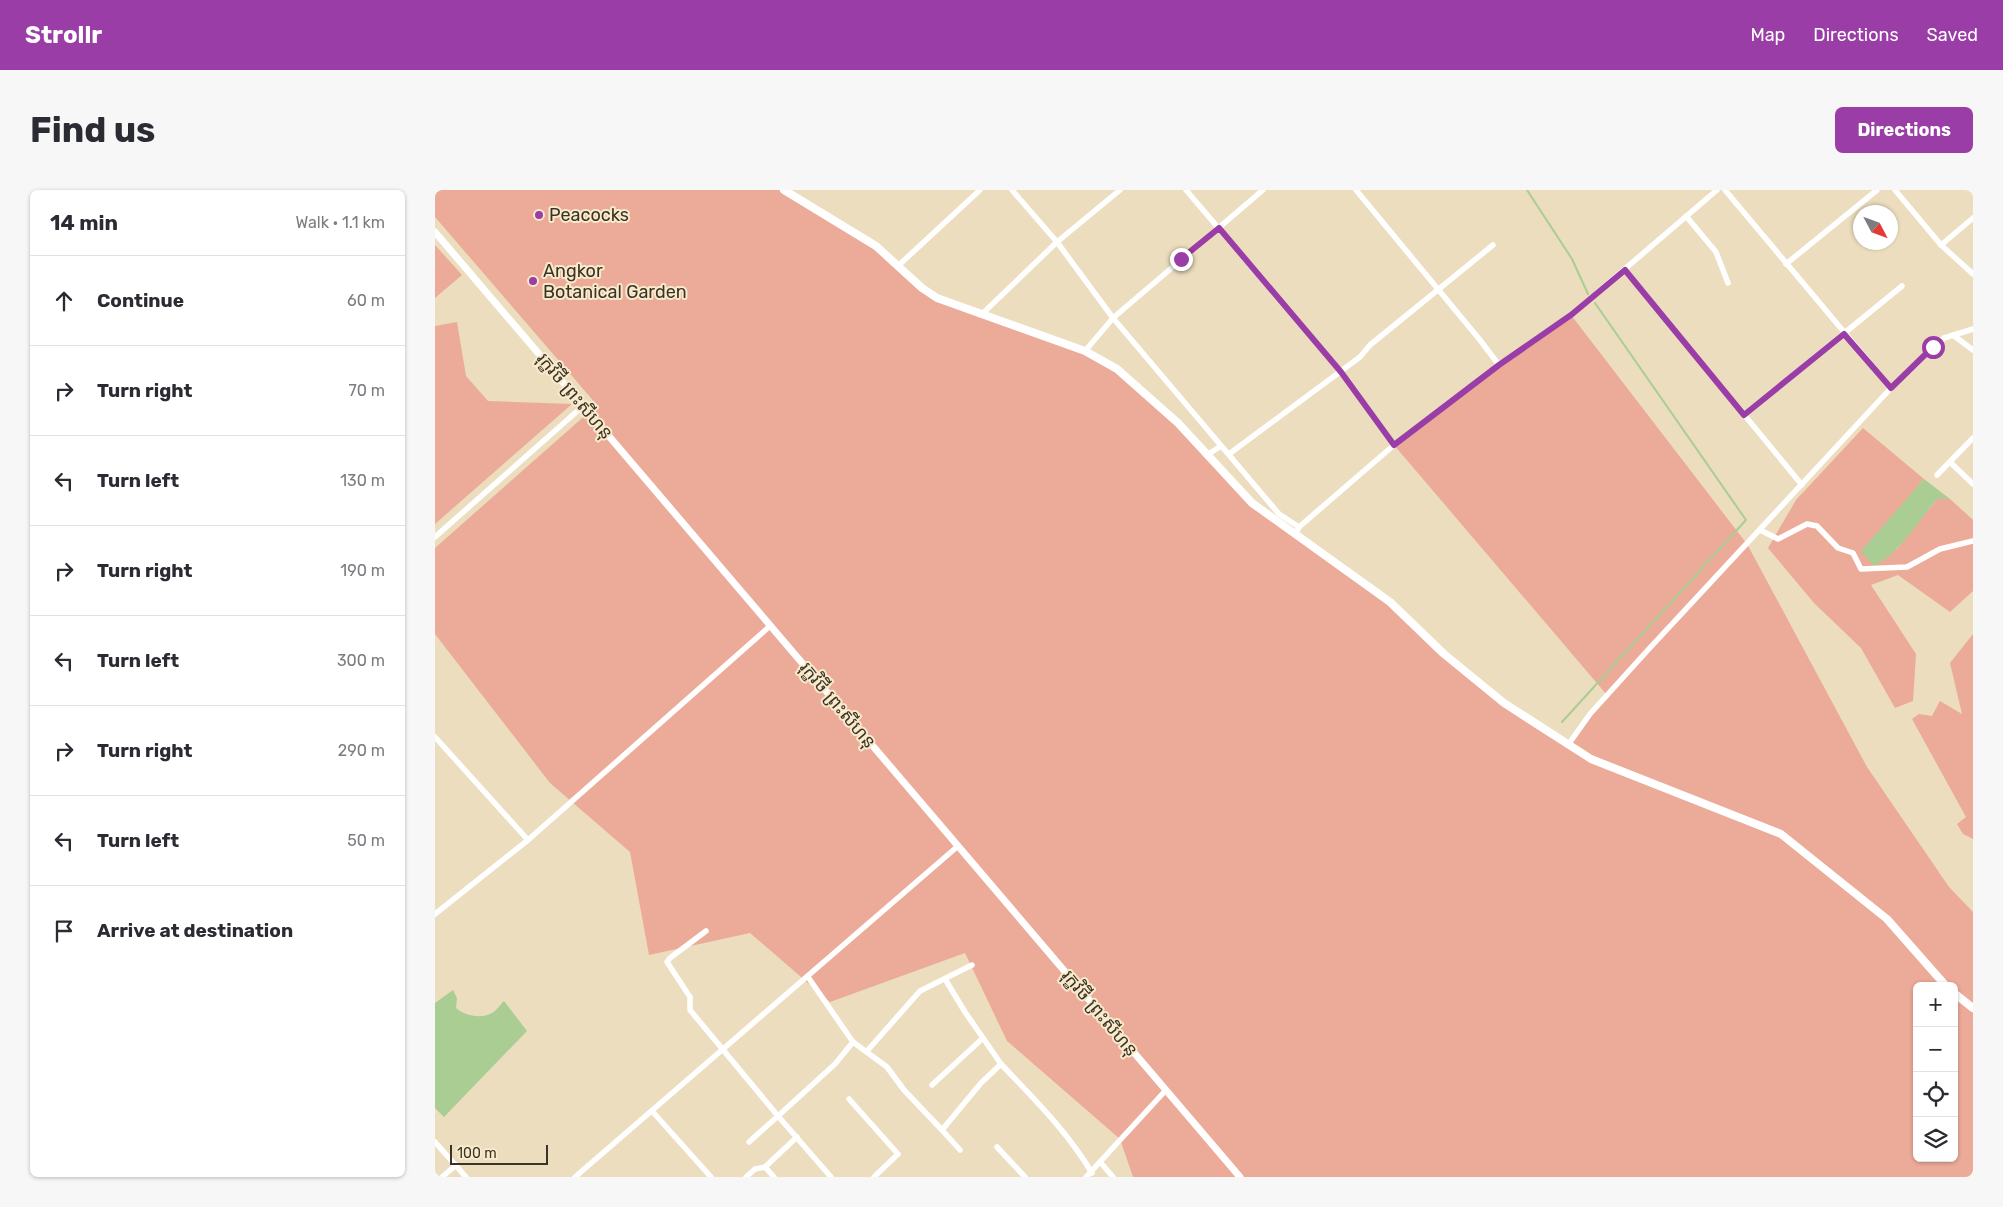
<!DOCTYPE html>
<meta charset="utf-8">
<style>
body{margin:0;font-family:Rubik,"Noto Sans Khmer",sans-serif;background:#f7f7f7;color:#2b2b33}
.controls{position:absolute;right:15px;bottom:15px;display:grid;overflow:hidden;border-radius:8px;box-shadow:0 1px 4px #0004}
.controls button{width:45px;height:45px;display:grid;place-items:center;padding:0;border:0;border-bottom:1px solid #e1e1e2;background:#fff;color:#2b2b33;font:25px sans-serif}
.compass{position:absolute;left:1418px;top:15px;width:45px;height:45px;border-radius:50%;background:#fff;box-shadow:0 1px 4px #0004;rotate:131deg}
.scale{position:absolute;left:15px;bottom:12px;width:98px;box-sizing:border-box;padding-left:5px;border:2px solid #3a3428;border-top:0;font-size:14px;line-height:18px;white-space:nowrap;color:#3a3428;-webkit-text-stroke:4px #f9eacb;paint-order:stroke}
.stop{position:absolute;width:15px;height:15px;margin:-11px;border:4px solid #9a3da6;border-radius:50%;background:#fff}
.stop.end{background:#9a3da6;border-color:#fff;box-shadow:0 1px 5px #0008}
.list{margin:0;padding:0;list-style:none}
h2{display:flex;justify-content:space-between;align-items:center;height:65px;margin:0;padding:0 20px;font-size:21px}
h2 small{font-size:16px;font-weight:400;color:#7c7c81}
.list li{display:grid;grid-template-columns:32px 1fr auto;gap:15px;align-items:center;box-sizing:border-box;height:90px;padding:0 20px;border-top:1px solid #e1e1e2}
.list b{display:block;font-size:19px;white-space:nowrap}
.list em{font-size:16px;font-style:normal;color:#7c7c81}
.icon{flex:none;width:28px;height:28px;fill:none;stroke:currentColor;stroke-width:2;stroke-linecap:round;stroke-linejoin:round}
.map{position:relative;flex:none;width:1538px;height:987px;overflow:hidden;border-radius:8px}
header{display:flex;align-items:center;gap:30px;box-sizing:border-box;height:70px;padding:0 25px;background:#9a3da6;color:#fff}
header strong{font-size:24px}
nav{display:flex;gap:28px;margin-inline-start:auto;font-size:18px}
.intro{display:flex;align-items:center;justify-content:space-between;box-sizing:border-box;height:120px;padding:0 30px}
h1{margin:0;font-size:35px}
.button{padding:12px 22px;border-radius:8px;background:#9a3da6;color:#fff;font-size:18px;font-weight:700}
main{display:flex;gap:30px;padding:0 30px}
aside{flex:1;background:#fff;border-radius:8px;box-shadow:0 1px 4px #0004}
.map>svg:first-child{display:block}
</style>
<header>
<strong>Strollr</strong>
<nav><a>Map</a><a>Directions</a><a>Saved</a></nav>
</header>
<div class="intro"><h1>Find us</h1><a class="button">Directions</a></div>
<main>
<aside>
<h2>14 min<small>Walk · 1.1 km</small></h2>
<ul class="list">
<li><svg class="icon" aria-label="ahead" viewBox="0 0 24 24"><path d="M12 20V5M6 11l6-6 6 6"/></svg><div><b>Continue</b></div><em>60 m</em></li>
<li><svg class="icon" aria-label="right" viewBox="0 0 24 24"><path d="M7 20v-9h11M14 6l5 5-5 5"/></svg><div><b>Turn right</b></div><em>70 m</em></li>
<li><svg class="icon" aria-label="left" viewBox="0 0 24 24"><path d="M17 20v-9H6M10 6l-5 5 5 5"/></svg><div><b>Turn left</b></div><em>130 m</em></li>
<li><svg class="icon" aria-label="right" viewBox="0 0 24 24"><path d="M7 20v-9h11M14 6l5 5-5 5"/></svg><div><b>Turn right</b></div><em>190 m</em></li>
<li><svg class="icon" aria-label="left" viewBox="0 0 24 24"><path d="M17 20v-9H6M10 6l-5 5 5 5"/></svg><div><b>Turn left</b></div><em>300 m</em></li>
<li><svg class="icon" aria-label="right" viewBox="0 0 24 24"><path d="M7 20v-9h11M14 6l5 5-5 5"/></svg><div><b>Turn right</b></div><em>290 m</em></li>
<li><svg class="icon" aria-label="left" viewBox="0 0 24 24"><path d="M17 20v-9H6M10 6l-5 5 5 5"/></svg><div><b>Turn left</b></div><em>50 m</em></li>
<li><svg class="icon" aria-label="arrive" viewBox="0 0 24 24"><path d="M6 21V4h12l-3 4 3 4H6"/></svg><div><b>Arrive at destination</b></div></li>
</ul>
</aside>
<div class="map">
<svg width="1538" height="987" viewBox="0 0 1538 987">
<rect width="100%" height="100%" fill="#ecddbe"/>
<!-- green -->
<g fill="#ecaa98" fill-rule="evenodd">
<path d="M0,0h349l60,35 93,73 165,61 76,64 74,80 138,99 87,81 91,62 39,-50 -213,-250 177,-130 176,229 120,223 82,120 24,25v265h-840l-13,-38 -113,-98 -42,-88 -135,49 -80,-69 -101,22 -19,-103 -80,-69 -115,-149v-86l162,-143 -162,-188zM1482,796h37v172h-37z"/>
<path d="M0,55l27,30 -27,23z"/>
<path d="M22,132l9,54 22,25 84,3 -137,120v-198z"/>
<path d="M1428,238l61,51 -62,72 34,-1 41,-51h13l23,21v71l-23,21 -52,-37 -27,10 45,69 -3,47 -18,7 -34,-60 -47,-45 -46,-55 28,-48z"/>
<path d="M1538,444v205l-10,-5 -6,-10 9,-7 -54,-98 7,-5 13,2 8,-15 22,13 -12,-51z"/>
</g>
<!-- water -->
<g fill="#aacd93">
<path d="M1489,289l26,20h-13c-18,21 -38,55 -63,67l-13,-15z"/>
<path d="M18,800l4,8 -1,10c9,8 25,11 36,5 4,-2 9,-9 12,-12l23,30 -83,86 -9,-9v-105z"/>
</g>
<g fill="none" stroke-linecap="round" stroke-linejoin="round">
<!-- stream -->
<g stroke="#aacd93" stroke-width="2">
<path d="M1092,0l45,69 16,35"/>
<path d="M1127,532l184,-202 -151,-217"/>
</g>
<!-- minor -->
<g stroke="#fff" stroke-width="5.5">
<path d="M577,0l45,52 56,76 166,196 20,13"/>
<path d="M751,0l155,182 53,73"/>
<path d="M921,0l124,150 19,25"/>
<path d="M1290,0l166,198"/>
<path d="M1460,0l46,55 32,29"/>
<path d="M1251,26l30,36 12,31"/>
<path d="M1506,55l32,-27"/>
<path d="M1351,74l91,-74"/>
<path d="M464,75l81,-75"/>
<path d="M1190,80l177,215"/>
<path d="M546,125l76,-73 63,-52"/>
<path d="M1518,145l20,15"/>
<path d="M650,161l28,-33 150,-128"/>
<path d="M1309,225l158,-129"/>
<path d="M794,264l131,-97 10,-12 123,-100"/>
<path d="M772,265l14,-9"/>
<path d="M1515,272l23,22"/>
<path d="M1502,285l36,-37"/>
<path d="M1325,340l18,9 29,-15 10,2 21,22 15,5 8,16 46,-2 33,-18 33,-8"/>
<path d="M860,345l4,-8 95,-82 105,-80 72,-50 146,-125"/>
<path d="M0,347l148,-131"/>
<path d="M0,547l93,103"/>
<path d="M1133,555l22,-31 57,-63 244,-263 53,-50 29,-9"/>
<path d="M0,724l93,-74 242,-214"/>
<path d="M271,741l-36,27 -3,4 23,35v13l88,106 -29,26"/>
<path d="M373,787l45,65 -18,22 -57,52 53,61"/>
<path d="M510,789l20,33 36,52"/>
<path d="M418,852l34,25 17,23 38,40 39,-47 20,-19c33,35 66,67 91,109"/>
<path d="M432,861l53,-60 52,-26"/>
<path d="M497,895l51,-47"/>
<path d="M414,909l49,55 -24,23"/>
<path d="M217,921l59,66"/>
<path d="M507,940l18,20"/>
<path d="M0,952l31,35"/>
<path d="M562,957l28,30"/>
<path d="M666,973l12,14"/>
<path d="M330,977l9,10"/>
<path d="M7,987l14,-12"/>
<path d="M140,987l383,-331"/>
<path d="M311,987l9,-8 10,-2 32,-30"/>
<path d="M651,987l80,-87"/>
</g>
<!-- tertiary -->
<path stroke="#fff" stroke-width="7" d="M0,42l805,945"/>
<!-- secondary -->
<g stroke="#fff" stroke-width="8">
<path d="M349,0l92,56 46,42 15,10 148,53 32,18 61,54 74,80 138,99 54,52 60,49 87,56 190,75 106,85 59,67"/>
<path d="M1519,803l19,15"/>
</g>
</g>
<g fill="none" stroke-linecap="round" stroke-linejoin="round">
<!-- route -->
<path stroke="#9a3da6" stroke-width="6" d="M746,69l38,-31 122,144 53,73 105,-80 72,-50 54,-45 119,145 100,-81 47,54 42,-41"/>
</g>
<!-- markers -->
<g fill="#9a3da6" stroke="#f9eacb" stroke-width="2">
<circle cx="104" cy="25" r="5"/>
<circle cx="98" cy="91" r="5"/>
</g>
<g text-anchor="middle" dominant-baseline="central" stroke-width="4" stroke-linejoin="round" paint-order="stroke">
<!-- poi labels -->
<g font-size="18" fill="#3a3428" stroke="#f9eacb" text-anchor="start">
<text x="114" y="25">Peacocks</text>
<text x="108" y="81">Angkor<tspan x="108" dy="21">Botanical Garden</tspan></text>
</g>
<!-- street labels -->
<g font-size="18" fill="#3a3428" stroke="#f9eacb">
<text transform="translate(140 206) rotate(50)">រុក្ខវិថី ព្រះសីហនុ</text>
<text transform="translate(403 515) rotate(50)">រុក្ខវិថី ព្រះសីហនុ</text>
<text transform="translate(665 823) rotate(50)">រុក្ខវិថី ព្រះសីហនុ</text>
</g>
</g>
</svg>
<div class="controls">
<button>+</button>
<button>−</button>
<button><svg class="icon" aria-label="locate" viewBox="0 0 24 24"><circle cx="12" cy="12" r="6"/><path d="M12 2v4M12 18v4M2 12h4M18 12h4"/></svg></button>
<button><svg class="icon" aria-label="layers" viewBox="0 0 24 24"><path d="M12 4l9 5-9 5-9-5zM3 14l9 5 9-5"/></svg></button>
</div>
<svg class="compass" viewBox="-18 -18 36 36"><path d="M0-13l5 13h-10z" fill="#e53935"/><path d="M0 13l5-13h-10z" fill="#7c7c81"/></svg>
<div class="scale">100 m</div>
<div class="stop" style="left:1498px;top:157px"></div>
<div class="stop end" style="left:746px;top:69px"></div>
</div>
</main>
